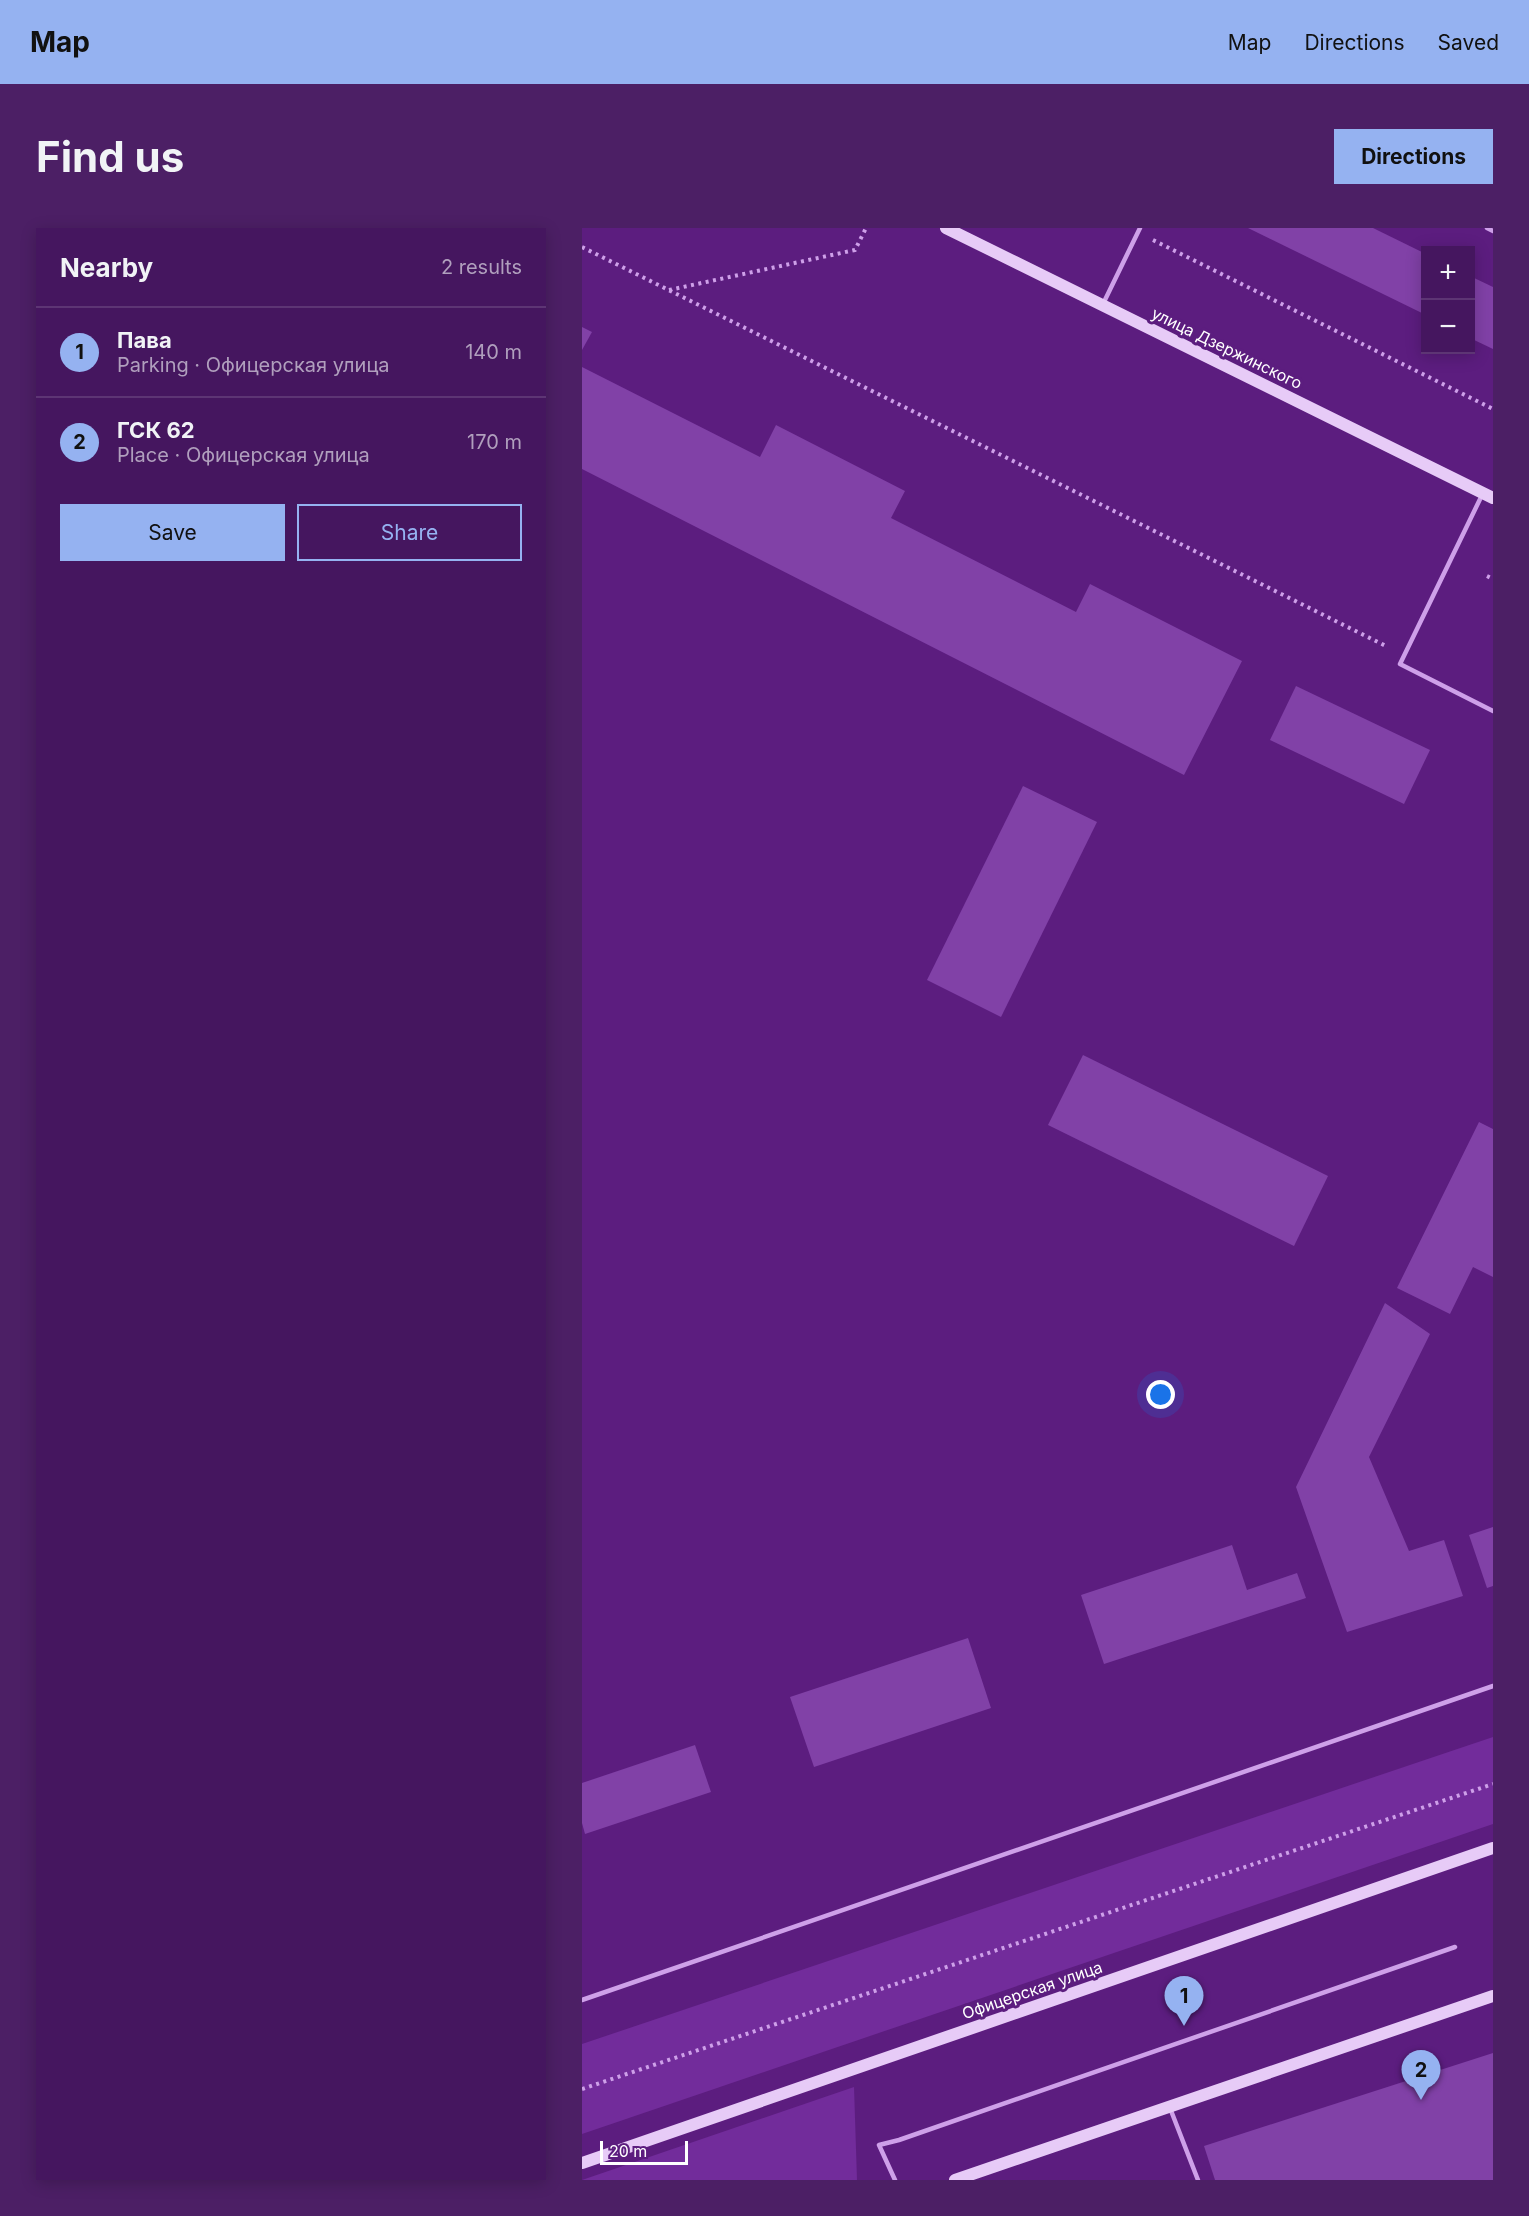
<!DOCTYPE html>
<meta charset="utf-8">
<style>
body{margin:0;font-family:Inter,sans-serif;background:#4c1f65;color:#f1f3f6}
.controls{position:absolute;right:18px;top:18px;display:grid;overflow:hidden;border-radius:0px;box-shadow:0 3px 15px #0003}
.controls button{width:54px;height:54px;display:grid;place-items:center;padding:0;border:0;border-bottom:2px solid #5d3574;background:#45165f;color:#f1f3f6;font:30px sans-serif}
.scale{position:absolute;left:18px;bottom:15px;width:88px;box-sizing:border-box;padding-left:6px;border:3px solid #fff;border-top:0;font-size:16px;line-height:21px;white-space:nowrap;color:#fff;-webkit-text-stroke:4px #5c1d7f;paint-order:stroke}
.you{position:absolute;left:579px;top:1167px;width:21px;height:21px;margin:-15px;border:4px solid #fff;border-radius:50%;background:#1a73e8;box-shadow:0 0 0 9px #1a73e833}
.badge{display:grid;place-items:center;width:39px;height:39px;border-radius:50%;background:#95b2f1;color:#111;font-size:20px;font-weight:700}
.pin{position:absolute;translate:-50% -50px;filter:drop-shadow(0 2px 3px #0008)}
.pin::after{content:'';position:absolute;top:32px;width:21px;height:18px;background:inherit;clip-path:polygon(0 0,100% 0,50% 100%)}
.list{margin:0;padding:0;list-style:none}
h2{display:flex;justify-content:space-between;align-items:center;height:78px;margin:0;padding:0 24px;font-size:26px}
h2 small{font-size:20px;font-weight:400;color:#b09fbd}
.list li{display:grid;grid-template-columns:39px 1fr auto;gap:18px;align-items:center;box-sizing:border-box;height:90px;padding:0 24px;border-top:2px solid #5d3574}
.list b{display:block;font-size:22px;white-space:nowrap}
.list p{margin:0;font-size:20px;white-space:nowrap;color:#b09fbd}
.list em{font-size:20px;font-style:normal;color:#b09fbd}
.actions{display:flex;gap:12px;padding:18px 24px}
.actions a{flex:1;padding:14px 0;border:2px solid #95b2f1;border-radius:0px;text-align:center;font-size:21px;color:#95b2f1}
.actions .main{background:#95b2f1;color:#111}
.map{position:relative;flex:none;width:911px;height:1952px;overflow:hidden;border-radius:0px}
header{display:flex;align-items:center;gap:36px;box-sizing:border-box;height:84px;padding:0 30px;background:#95b2f1;color:#111}
header strong{font-size:28px}
nav{display:flex;gap:33px;margin-inline-start:auto;font-size:21px}
.intro{display:flex;align-items:center;justify-content:space-between;box-sizing:border-box;height:144px;padding:0 36px}
h1{margin:0;font-size:42px}
.button{padding:15px 27px;border-radius:0px;background:#95b2f1;color:#111;font-size:21px;font-weight:700}
main{display:flex;gap:36px;padding:0 36px}
aside{flex:1;background:#45165f;border-radius:0px;box-shadow:0 3px 15px #0003}
.map>svg:first-child{display:block}
</style>
<header>
<strong>Map</strong>
<nav><a>Map</a><a>Directions</a><a>Saved</a></nav>
</header>
<div class="intro"><h1>Find us</h1><a class="button">Directions</a></div>
<main>
<aside>
<h2>Nearby<small>2 results</small></h2>
<ul class="list">
<li><span class="badge">1</span><div><b>Пава</b><p>Parking · Офицерская улица</p></div><em>140 m</em></li>
<li><span class="badge">2</span><div><b>ГСК 62</b><p>Place · Офицерская улица</p></div><em>170 m</em></li>
</ul>
<div class="actions"><a class="main">Save</a><a>Share</a></div>
</aside>
<div class="map">
<svg width="911" height="1952" viewBox="0 0 911 1952">
<rect width="100%" height="100%" fill="#5c1d7f"/>
<!-- green -->
<g fill="#722c9b">
<path d="M911,1509v87l-911,310v-90z"/>
<path d="M272,1859l3,93h-275z"/>
</g>
<!-- building -->
<g fill="#8141a7">
<path d="M666,0h125l53,26v61z"/>
<path d="M888,48l23,11v62l-23,-11z"/>
<path d="M0,99l10,5 -10,18z"/>
<path d="M0,139l178,90 16,-32 129,66 -14,27 185,94 14,-28 152,77 -58,114 -602,-306z"/>
<path d="M714,458l134,64 -26,54 -134,-64z"/>
<path d="M441,558l74,36 -96,195 -74,-37z"/>
<path d="M501,827l245,121 -34,70 -246,-121z"/>
<path d="M897,894l14,7v148l-20,-10 -23,47 -53,-26z"/>
<path d="M803,1075l45,31 -61,123 40,94 35,-11 19,56 -116,36 -51,-145z"/>
<path d="M911,1299v59l-6,2 -18,-53z"/>
<path d="M650,1317l15,45 50,-17 9,25 -202,66 -23,-69z"/>
<path d="M386,1410l23,70 -177,59 -24,-70z"/>
<path d="M113,1517l16,47 -126,42 -3,-11v-40z"/>
<path d="M911,1825v127h-278l-11,-34z"/>
</g>
<g fill="none" stroke-linecap="round" stroke-linejoin="round">
<!-- path -->
<g stroke="#cea0e9" stroke-width="4" stroke-dasharray="3 4.5" stroke-linecap="butt">
<path d="M571,12l340,169"/>
<path d="M0,19l806,400"/>
<path d="M87,62l186,-40 11,-22"/>
<path d="M905,348l6,3"/>
<path d="M0,1861l911,-305"/>
</g>
<!-- service -->
<g stroke="#cea0e9" stroke-width="4.5">
<path d="M905,0l6,3"/>
<path d="M521,76l37,-76"/>
<path d="M901,265l-83,171 93,47"/>
<path d="M0,1772l911,-314"/>
<path d="M588,1880l28,72"/>
<path d="M313,1952l-16,-35 20,-5 556,-193"/>
</g>
<!-- secondary -->
<g stroke="#e7cbf7" stroke-width="12">
<path d="M364,0l547,270"/>
<path d="M0,1935l911,-315"/>
<path d="M373,1952l538,-184"/>
</g>
</g>
<g text-anchor="middle" dominant-baseline="central" stroke-width="6" stroke-linejoin="round" paint-order="stroke">
<!-- street labels -->
<g font-size="16" fill="#fff" stroke="#5c1d7f">
<text transform="translate(645 120) rotate(26)">улица Дзержинского</text>
<text transform="translate(450 1762) rotate(-19)">Офицерская улица</text>
</g>
</g>
</svg>
<div class="controls">
<button>+</button>
<button>−</button>
</div>
<div class="scale">20 m</div>
<div class="you"></div>
<div class="pin badge" style="left:602px;top:1798px">1</div>
<div class="pin badge" style="left:839px;top:1872px">2</div>
</div>
</main>
